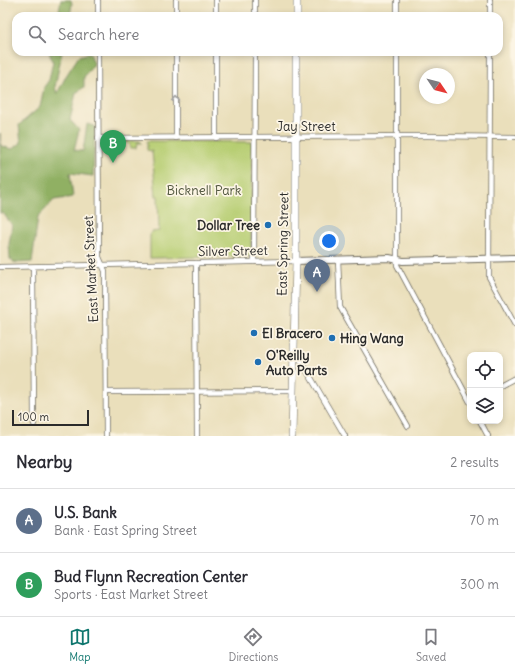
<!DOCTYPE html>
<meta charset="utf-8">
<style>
body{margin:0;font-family:Delius,sans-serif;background:#f2f2f3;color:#2b2b33}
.controls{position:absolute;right:12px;bottom:12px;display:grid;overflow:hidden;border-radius:8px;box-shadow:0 2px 6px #0003}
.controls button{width:36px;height:36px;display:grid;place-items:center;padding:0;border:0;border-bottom:1px solid #e1e1e2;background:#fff;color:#2b2b33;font:20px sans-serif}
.compass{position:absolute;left:419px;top:68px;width:36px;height:36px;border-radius:50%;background:#fff;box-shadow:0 2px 6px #0003;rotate:125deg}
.scale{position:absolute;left:12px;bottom:10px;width:77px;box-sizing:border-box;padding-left:4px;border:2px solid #2b2b2b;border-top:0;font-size:11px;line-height:14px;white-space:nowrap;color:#2b2b2b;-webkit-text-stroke:3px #fcf5e5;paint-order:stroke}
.you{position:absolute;left:329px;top:241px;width:14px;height:14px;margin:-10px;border:3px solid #fff;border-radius:50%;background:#1a73e8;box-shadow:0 0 0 6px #1a73e833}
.badge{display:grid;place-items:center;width:26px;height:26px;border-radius:50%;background:#0f766e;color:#fff;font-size:13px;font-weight:700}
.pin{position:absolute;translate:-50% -33px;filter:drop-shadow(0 1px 2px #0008)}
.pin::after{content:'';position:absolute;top:21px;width:14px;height:12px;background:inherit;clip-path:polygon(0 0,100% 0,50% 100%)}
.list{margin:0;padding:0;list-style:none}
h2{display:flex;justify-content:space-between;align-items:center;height:52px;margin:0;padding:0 16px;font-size:17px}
h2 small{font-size:13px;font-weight:400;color:#7c7c81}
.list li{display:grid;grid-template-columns:26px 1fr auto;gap:12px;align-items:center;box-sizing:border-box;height:64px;padding:0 16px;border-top:1px solid #e1e1e2}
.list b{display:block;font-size:15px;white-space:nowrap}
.list p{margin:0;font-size:13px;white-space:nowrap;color:#7c7c81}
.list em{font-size:13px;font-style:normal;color:#7c7c81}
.icon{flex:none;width:22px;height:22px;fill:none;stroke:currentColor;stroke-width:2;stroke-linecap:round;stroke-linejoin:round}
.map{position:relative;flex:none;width:515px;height:436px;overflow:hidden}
.search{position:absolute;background:#fff;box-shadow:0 2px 6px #0003;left:12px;right:12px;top:12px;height:44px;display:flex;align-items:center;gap:10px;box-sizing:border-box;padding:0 14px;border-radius:12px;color:#7c7c81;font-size:15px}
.sheet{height:180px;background:#fff}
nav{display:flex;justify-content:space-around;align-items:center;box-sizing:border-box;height:56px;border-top:1px solid #e1e1e2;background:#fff;font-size:11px;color:#7c7c81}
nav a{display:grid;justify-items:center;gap:2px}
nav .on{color:#0f766e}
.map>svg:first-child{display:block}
</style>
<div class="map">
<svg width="515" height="436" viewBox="0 0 515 436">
<rect width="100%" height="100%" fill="#fcf5e5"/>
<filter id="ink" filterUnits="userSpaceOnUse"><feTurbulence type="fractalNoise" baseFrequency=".025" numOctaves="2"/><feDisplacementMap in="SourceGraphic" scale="8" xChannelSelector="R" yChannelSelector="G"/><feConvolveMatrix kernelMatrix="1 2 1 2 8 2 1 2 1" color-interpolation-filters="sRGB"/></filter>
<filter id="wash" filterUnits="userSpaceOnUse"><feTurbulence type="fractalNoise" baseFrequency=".012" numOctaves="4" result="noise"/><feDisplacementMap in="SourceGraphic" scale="16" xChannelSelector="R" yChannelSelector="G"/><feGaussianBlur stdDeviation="0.9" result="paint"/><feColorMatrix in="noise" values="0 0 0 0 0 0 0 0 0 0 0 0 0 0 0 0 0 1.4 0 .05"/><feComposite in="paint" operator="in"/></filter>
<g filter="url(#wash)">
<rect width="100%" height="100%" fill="#eadfbb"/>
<!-- green -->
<g fill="#b6cd71" stroke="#707c4e">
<path d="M107,141h33l2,2h-5l-1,5h-5l-2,-5h-23v7h-3l1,-6z"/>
<path d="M147,141l105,1 -1,114 -101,2v-24l1,-2 8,-1 -1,-35h-2l-4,-45 -5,-1z"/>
</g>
<!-- forest -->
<g fill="#90b063" stroke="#5e6e47">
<path d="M61,0h10l1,4 -2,12h-12z"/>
<path d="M49,52h13l-7,35 2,7 9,-18 13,-20 11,-3 4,11 -10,13v10l-8,6 -6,27 9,10 -5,20 9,1 4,-27 8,2 -2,50 -23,-3 3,24 -19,3 -16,17 -6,45 -17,1 -5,-4 -1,-15 3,-19 -9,-12h-3v-80l1,13 11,3 9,-6 -2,-18 21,-18 4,-20 5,-7 4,-19z"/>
</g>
</g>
<g filter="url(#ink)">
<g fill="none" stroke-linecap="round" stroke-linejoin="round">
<defs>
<g id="minor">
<path d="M216,0v16"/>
<path d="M98,16v-16"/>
<path d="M176,16v-16"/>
<path d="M255,16v-16"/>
<path d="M397,16v-16"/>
<path d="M490,16v-16"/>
<path d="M98,52l1,205 6,14 1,165"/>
<path d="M216,52v86"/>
<path d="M397,52v213l73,137"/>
<path d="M490,52l-1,225 26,48"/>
<path d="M98,138l329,-2 88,1"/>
<path d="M176,138v-86"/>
<path d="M338,259l2,48 68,119"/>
<path d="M254,262l1,-210"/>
<path d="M196,263l1,173"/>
<path d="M0,267l296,-6"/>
<path d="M33,267l1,157"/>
<path d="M293,359h7l45,77"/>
<path d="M500,386l15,-8"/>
<path d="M106,392l187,-1"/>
<path d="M480,421l8,15"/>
</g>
<path id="secondary" d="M296,261l93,-3 14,3 112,-3"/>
<g id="primary">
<path d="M297,16v-16"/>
<path d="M292,436l4,-175v-209"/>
</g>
</defs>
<!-- minor casing -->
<use href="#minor" stroke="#6e6a5d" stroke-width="6"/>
<!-- secondary casing -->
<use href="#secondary" stroke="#6e6a5d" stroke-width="8"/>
<!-- primary casing -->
<use href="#primary" stroke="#6e6a5d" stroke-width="8"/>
<!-- minor -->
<use href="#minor" stroke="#fff" stroke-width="4.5"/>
<!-- secondary -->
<use href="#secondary" stroke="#fff" stroke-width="6"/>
<!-- primary -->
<use href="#primary" stroke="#fff" stroke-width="7"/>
</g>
<!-- one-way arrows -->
<defs><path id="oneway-chevron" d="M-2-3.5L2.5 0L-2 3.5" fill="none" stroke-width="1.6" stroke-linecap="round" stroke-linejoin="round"/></defs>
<use stroke="#a0a0a0" href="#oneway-chevron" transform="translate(176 99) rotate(-90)"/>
</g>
<!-- markers -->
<g fill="#1f6fb2" stroke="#fcf5e5" stroke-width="1.5">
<circle cx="268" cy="225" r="4"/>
<circle cx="254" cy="333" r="4"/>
<circle cx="332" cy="338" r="4"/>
<circle cx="258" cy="362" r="4"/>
</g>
<g text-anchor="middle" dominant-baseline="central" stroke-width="3.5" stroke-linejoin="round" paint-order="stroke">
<!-- street labels -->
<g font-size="13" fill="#2b2b2b" stroke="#fcf5e5">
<text x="306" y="126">Jay Street</text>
<text transform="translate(283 244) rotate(-89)">East Spring Street</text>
<text transform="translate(233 251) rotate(-1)">Silver Street</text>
<text transform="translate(91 269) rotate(-93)">East Market Street</text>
</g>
<!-- park labels -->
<g font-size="13" fill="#4e543c" stroke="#fcf5e5">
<text x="204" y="190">Bicknell Park</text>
</g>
<!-- poi labels -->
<g font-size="13" font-weight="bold" fill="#2b2b2b" stroke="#fcf5e5" text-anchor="start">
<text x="260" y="225" text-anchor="end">Dollar Tree</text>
<text x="262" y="333">El Bracero</text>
<text x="340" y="338">Hing Wang</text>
<text x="266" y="355">O'Reilly<tspan x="266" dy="15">Auto Parts</tspan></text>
</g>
</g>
</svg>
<div class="controls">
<button><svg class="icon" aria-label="locate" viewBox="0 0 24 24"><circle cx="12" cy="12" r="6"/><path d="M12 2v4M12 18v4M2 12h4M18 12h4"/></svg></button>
<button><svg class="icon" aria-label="layers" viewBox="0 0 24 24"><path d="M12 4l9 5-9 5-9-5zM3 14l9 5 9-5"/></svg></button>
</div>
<svg class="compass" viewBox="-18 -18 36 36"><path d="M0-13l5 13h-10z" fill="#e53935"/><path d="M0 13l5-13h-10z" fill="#7c7c81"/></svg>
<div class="scale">100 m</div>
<div class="you"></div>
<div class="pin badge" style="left:317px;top:292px;background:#5c6f8a">A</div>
<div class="pin badge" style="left:113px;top:163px;background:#2e9e5b">B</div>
<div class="search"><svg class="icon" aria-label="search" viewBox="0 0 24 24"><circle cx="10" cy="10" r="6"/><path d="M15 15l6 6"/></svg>Search here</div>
</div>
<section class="sheet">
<h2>Nearby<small>2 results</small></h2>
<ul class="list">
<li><span class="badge" style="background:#5c6f8a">A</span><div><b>U.S. Bank</b><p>Bank · East Spring Street</p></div><em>70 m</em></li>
<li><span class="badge" style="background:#2e9e5b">B</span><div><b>Bud Flynn Recreation Center</b><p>Sports · East Market Street</p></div><em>300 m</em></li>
</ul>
</section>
<nav>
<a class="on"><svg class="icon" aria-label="map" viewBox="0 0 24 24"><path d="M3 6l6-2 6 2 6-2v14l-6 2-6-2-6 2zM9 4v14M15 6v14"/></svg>Map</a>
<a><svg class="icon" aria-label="directions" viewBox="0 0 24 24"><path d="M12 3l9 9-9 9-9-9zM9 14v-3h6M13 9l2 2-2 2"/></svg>Directions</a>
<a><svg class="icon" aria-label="saved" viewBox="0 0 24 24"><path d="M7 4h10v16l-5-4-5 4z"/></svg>Saved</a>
</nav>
